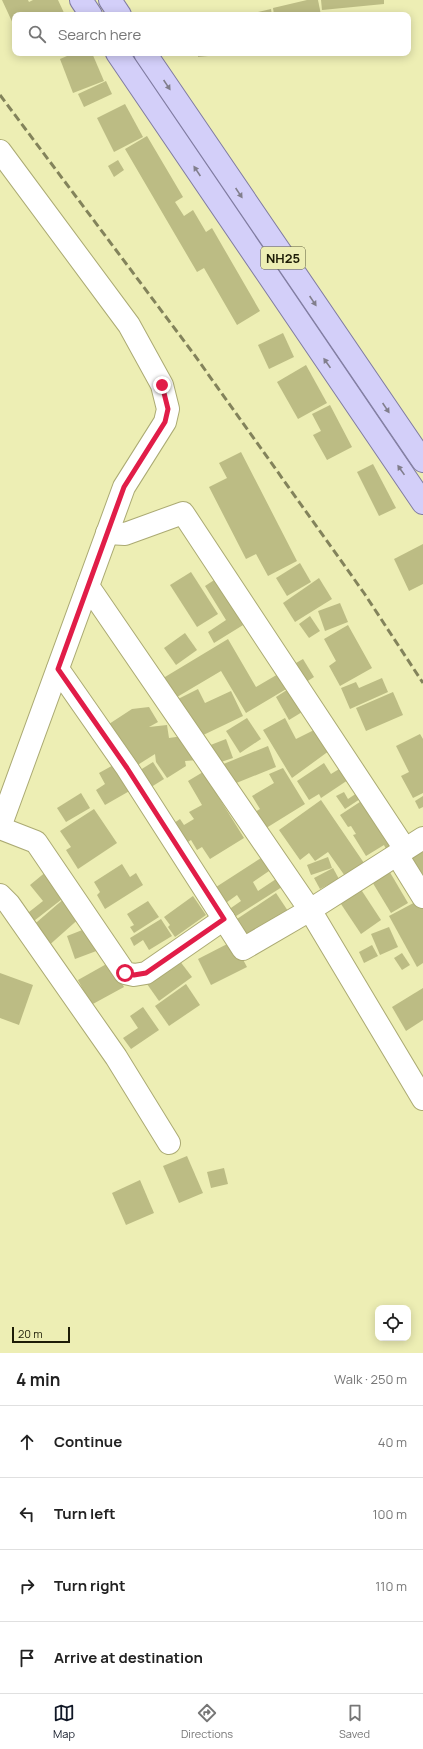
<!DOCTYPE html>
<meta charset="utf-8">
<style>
body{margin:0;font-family:Manrope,sans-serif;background:#f2f2f2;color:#222}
.controls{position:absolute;right:12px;bottom:12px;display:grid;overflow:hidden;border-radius:8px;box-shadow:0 2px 10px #0003}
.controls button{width:36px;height:36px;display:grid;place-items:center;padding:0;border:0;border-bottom:1px solid #e0e0e0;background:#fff;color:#222;font:20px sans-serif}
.scale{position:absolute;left:12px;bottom:10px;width:58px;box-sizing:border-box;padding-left:4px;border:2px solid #1d1c06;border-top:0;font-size:11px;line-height:14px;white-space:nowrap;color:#1d1c06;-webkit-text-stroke:3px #edeeb4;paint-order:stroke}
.stop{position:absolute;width:12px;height:12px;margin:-9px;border:3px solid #e11d48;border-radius:50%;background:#fff}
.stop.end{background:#e11d48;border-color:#fff;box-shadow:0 1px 4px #0008}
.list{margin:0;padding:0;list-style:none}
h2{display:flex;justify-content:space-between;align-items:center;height:52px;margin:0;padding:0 16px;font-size:17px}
h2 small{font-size:13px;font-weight:400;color:#767676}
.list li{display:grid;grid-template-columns:26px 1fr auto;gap:12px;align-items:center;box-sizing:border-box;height:72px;padding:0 16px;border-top:1px solid #e0e0e0}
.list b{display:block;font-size:15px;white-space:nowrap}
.list em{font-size:13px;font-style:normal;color:#767676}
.icon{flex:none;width:22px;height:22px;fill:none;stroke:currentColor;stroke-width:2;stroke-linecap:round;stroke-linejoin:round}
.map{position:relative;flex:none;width:423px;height:1353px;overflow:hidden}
.search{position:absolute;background:#fff;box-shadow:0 2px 10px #0003;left:12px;right:12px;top:12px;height:44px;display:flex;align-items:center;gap:10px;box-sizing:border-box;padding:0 14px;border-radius:8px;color:#767676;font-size:15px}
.sheet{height:340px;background:#fff}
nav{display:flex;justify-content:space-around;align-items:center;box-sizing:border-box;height:56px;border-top:1px solid #e0e0e0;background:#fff;font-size:11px;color:#767676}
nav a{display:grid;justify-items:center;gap:2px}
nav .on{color:#111827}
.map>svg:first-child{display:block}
</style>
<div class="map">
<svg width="423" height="1353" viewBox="0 0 423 1353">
<rect width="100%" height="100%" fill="#edeeb4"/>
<!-- building -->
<g fill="#bcbc84">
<path d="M2,0h26l1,2 4,-2h25l7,15h-50v13z"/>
<path d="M307,0h11l3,15h-47l-1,-7z"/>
<path d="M321,0h63v4l-62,6z"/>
<path d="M271,9l1,6h-14v-3z"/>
<path d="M74,53h18l12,28 -31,12 -13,-34z"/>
<path d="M198,53h19l1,2 -20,2z"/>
<path d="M106,81l6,13 -28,13 -6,-13z"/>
<path d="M125,104l18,33 -29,15 -17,-34z"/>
<path d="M147,136l36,61 -8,5 9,14 9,-6 13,22 6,-4 48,83 -23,14 -33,-57 -7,4 -72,-123z"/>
<path d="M118,160l6,10 -10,7 -6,-11z"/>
<path d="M283,333l11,24 -25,12 -11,-24z"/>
<path d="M306,365l21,38 -29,16 -21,-37z"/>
<path d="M330,405l22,42 -25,13 -14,-25 8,-4 -9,-17z"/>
<path d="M241,452l56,109 -29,15 -12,-22 -10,5 -37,-72 18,-9 -8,-15z"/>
<path d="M373,464l23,44 -17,8 -22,-44z"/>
<path d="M423,544v40l-14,7 -15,-32z"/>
<path d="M300,563l11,19 -24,14 -11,-18z"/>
<path d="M191,572l27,42 -21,13 -27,-42z"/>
<path d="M222,575l26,47 -34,21 -6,-11 18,-12 -21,-34z"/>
<path d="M319,578l13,21 -37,23 -12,-19z"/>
<path d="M340,603l8,19 -23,9 -7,-20z"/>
<path d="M310,616l10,15 -11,7 -10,-14z"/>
<path d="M348,625l24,43 -32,18 -11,-20 7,-5 -12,-22z"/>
<path d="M185,633l12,17 -21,15 -12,-17z"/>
<path d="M228,639l28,48 29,-17 8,15 -47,28 -25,-42 -49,29 -12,-20z"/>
<path d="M303,659l11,18 -14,9 -11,-19z"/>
<path d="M382,678l6,14 -38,17 -9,-21 15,-6 3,6z"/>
<path d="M293,686l14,23 -18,11 -13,-23z"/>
<path d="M198,689l7,14 26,-12 12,25 -46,22 -23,-37z"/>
<path d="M393,692l10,23 -37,16 -10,-23z"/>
<path d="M149,707l9,15 -9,5 18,-2 2,13 14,-2 15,24 -13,1 1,5 -19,12 -11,-16 -1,-8 -19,12 -27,-42 23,-15z"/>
<path d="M247,718l14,21 -21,14 -14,-22z"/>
<path d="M285,718l11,21 26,-13 11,22 -41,30 -29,-48z"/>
<path d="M420,734l3,5v54l-10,5 -12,-22 8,-4 -13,-26z"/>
<path d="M226,739l7,19 -18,6 -7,-18z"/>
<path d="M268,746l8,21 -47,19 -8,-21z"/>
<path d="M153,762l11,17 -16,10 -11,-17z"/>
<path d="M117,763l16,26 -28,16 -9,-15 9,-6 -6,-11z"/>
<path d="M324,763l7,11 13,-8 7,12 -30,20 -2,-4 -10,6 -12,-19z"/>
<path d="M283,768l22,36 -42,26 -10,-17 7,-4 -8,-13 22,-13 -5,-9z"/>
<path d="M203,772l41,66 -34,21 -8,-12 -5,3 -6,-10 -8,5 -12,-20 9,-6 4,6 10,-6 -5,-7 13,-7 -14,-24z"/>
<path d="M360,791l3,6 -18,12 -9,-13 8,-4 4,7z"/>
<path d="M81,793l9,15 -24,14 -9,-14z"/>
<path d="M423,796v11l-4,2 -4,-8z"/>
<path d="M366,798l29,45 -9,6 -2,-4 -18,11 -13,-21 3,-1 -5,-8 -3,1 -8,-12z"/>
<path d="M321,800l43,63 -19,13 -17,-24 -13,9 -6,-8 -9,7 -21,-30z"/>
<path d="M94,809l23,34 -39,26 -12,-19 5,-3 -11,-16z"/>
<path d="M423,852v27l-11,-22z"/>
<path d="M264,856l8,13 -19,13 5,9 18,-12 6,8 -49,31 -5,-8 13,-9 -4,-6 -14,10 -10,-16z"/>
<path d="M328,857l4,11 -21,7 -4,-10z"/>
<path d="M122,864l8,13 6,-4 7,12 -38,24 -8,-14 3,-3 -6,-10z"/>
<path d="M333,868l6,11 -19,10 -6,-11z"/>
<path d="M388,869l20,34 -17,10 -20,-33z"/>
<path d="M47,871l19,25 -36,28 -6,-8 19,-15 -13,-16z"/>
<path d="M360,888l21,32 -20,14 -22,-33z"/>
<path d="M276,893l14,21 -45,30 -14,-21z"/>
<path d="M193,896l13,19 -31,22 -7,-10 2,-2 -6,-8z"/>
<path d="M66,897l16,19 -36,32 -16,-20z"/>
<path d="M421,899l2,3v61l-6,4 -28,-51z"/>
<path d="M148,901l11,16 -25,16 -4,-6 4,-2 -7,-11z"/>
<path d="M161,919l11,17 -23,14 -6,-10 -9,6 -4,-8z"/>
<path d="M90,927l9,23 -24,9 -8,-23z"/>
<path d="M389,927l9,20 -18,8 -9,-21z"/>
<path d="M233,941l14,26 -36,18 -13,-26z"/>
<path d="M372,945l6,11 -14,7 -5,-11z"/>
<path d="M402,953l8,12 -8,5 -8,-12z"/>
<path d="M179,960l13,17 -33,24 -12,-17z"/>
<path d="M110,962l14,25 -33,18 -13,-25z"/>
<path d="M0,973l33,12 -14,40 -19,-7z"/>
<path d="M186,984l14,21 -31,21 -14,-20z"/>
<path d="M423,988v32l-17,11 -14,-24z"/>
<path d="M143,1007l16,23 -28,19 -8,-11 15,-10 -8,-12z"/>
<path d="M187,1156l16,37 -24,10 -16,-37z"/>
<path d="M224,1168l4,16 -17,4 -4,-16z"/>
<path d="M140,1180l14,33 -28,12 -14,-32z"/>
</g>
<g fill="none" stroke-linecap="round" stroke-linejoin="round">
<defs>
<g id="minor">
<path d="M0,151l129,174 33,60 6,24 -3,13 -41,65 -124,340"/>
<path d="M107,533l18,1 58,-21 222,336"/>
<path d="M88,586l222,324 113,189"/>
<path d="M58,669l69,99 116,181 67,-39 113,-72"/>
<path d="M0,828l36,14 89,131 9,2 12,-2 78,-54"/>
<path d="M397,855l26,42"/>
<path d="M0,895l9,9 107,153 53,86"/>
</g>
<g id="major">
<path d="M81,0l10,15"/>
<path d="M110,0l10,15"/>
<path d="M117,53l306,450"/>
<path d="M145,53l278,408"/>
</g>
</defs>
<!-- minor casing -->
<use href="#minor" stroke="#abaa73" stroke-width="24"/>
<!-- major casing -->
<use href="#major" stroke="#807ca1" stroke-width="24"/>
<!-- minor -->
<use href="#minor" stroke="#fff" stroke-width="22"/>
<!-- major -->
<use href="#major" stroke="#d3cff9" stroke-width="22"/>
<!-- rail -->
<path stroke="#83835b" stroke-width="3" stroke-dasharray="8 4" stroke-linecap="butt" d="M0,95l193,258 171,240 59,90"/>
</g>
<!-- one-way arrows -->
<defs><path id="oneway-solid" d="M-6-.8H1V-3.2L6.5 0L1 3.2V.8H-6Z"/></defs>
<g fill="#817e8c">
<use href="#oneway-solid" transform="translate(167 85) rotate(56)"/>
<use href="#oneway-solid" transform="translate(197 171) rotate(-124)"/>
<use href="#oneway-solid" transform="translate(239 193) rotate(56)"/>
<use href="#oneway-solid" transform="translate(313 301) rotate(56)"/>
<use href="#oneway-solid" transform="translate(327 363) rotate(-125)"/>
<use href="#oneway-solid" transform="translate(386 408) rotate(56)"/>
<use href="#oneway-solid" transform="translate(401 470) rotate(-125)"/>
</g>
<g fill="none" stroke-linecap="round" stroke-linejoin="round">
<!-- route -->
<path stroke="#e11d48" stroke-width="5" d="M125,973l9,2 12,-2 78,-54 -97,-151 -69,-99 66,-182 41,-65 3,-13 -6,-24"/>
</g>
<g text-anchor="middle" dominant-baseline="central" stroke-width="4" stroke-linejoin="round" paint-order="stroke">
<!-- shield labels -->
<rect fill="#edeeb4" stroke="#5b5b3a" stroke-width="1" x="261" y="247" width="44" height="22" rx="3"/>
<g font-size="13" font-weight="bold" fill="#1d1c06">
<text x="283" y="258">NH25</text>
</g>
</g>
</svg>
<div class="controls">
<button><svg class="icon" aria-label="locate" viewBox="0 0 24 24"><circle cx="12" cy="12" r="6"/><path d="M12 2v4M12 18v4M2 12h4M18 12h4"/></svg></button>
</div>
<div class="scale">20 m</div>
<div class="stop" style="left:125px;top:973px"></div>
<div class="stop end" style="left:162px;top:385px"></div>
<div class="search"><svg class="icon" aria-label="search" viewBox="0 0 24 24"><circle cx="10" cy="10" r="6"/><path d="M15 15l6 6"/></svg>Search here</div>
</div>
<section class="sheet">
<h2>4 min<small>Walk · 250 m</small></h2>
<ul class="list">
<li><svg class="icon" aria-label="ahead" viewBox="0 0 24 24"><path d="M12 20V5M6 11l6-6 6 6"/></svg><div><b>Continue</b></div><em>40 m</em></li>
<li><svg class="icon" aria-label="left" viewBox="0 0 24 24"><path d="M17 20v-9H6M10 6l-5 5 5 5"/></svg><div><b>Turn left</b></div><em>100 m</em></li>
<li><svg class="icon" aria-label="right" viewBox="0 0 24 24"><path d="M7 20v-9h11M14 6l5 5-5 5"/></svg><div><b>Turn right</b></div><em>110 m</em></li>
<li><svg class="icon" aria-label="arrive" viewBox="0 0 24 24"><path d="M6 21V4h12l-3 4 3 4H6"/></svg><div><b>Arrive at destination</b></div></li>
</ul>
</section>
<nav>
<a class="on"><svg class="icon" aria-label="map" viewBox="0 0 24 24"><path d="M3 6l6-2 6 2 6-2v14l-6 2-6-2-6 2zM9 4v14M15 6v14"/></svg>Map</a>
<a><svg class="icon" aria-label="directions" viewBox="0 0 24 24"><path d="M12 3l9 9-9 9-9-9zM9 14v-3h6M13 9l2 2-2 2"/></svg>Directions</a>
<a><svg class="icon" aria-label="saved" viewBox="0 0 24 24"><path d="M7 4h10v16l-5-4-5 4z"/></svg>Saved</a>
</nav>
